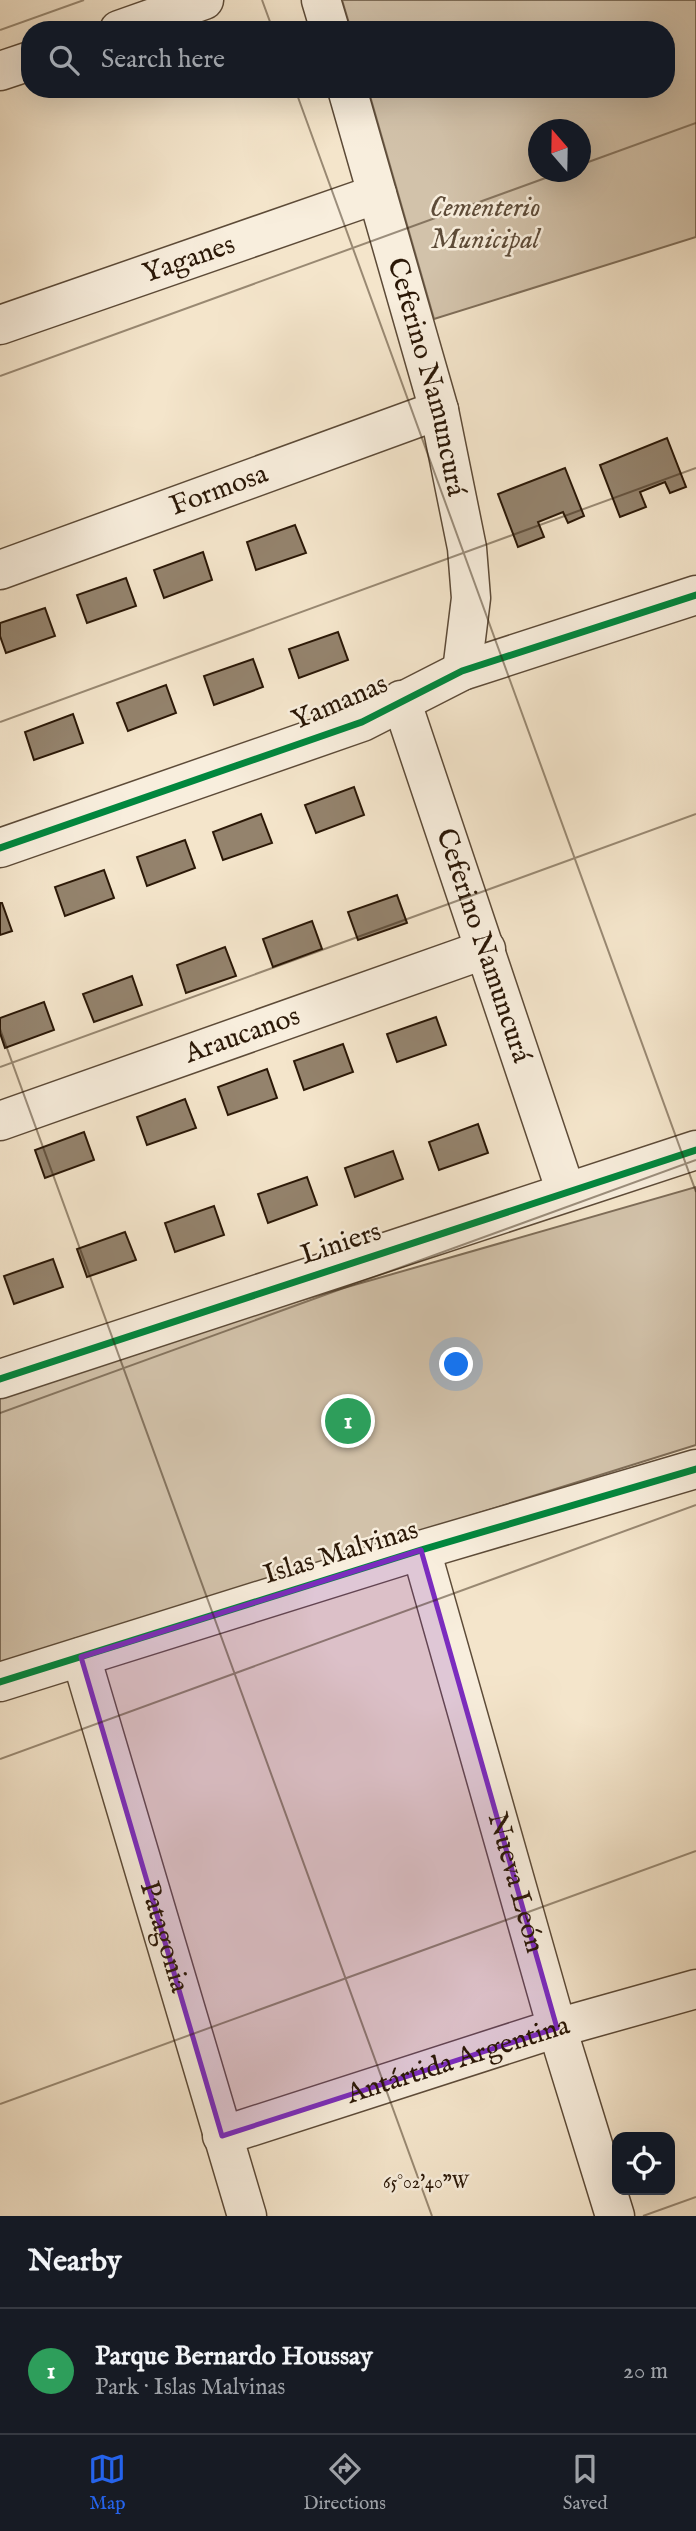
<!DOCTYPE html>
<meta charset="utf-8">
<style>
body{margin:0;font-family:"IM FELL English",serif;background:#242831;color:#f1f3f6}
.controls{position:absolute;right:21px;bottom:21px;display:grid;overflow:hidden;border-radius:14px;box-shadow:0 7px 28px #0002}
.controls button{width:63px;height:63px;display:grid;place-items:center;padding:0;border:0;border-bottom:2px solid #363941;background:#171b24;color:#f1f3f6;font:35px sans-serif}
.compass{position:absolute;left:528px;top:119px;width:63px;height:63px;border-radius:50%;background:#171b24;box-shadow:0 7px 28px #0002;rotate:340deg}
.you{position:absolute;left:457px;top:1365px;width:24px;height:24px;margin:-18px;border:5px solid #fff;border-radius:50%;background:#1a73e8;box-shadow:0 0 0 10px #1a73e833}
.badge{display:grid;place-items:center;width:46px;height:46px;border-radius:50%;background:#2563eb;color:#fff;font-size:23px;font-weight:700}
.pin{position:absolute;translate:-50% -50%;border:4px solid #fff;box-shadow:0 2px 7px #0006}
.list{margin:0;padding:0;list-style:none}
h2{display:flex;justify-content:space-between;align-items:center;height:91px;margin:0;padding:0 28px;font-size:30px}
h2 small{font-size:23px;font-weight:400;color:#9ea1a6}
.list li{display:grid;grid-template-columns:46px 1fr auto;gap:21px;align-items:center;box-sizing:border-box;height:126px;padding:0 28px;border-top:2px solid #363941}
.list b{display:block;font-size:26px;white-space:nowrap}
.list p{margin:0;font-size:23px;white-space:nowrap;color:#9ea1a6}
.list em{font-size:23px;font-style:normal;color:#9ea1a6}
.icon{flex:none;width:38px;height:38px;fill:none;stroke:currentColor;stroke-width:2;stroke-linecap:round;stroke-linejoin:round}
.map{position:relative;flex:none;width:696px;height:2216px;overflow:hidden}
.search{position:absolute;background:#171b24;box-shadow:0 7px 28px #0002;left:21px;right:21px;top:21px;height:77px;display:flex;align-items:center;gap:18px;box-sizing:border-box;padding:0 24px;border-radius:28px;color:#9ea1a6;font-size:26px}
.sheet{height:217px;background:#171b24}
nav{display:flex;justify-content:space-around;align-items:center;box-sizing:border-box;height:98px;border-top:2px solid #363941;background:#171b24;font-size:19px;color:#9ea1a6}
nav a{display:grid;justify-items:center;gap:4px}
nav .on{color:#2563eb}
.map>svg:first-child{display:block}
</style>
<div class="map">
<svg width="696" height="2216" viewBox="0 0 696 2216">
<rect width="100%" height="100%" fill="#f4e5cb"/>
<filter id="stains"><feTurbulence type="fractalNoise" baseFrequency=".00286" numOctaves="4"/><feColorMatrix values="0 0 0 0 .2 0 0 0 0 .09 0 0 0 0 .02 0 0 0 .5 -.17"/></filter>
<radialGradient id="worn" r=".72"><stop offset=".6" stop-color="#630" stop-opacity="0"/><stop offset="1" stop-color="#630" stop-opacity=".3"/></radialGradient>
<!-- green -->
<g fill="#d2c2aa" stroke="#7e6d58" stroke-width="2" fill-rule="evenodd">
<path d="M342,0h354v237l-262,82 -66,-230h298v-59h-315zM538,130h42v42h-42z"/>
<path d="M696,1187v258l-696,218v-266l187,-64z"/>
</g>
<!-- building -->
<g fill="#94836d" stroke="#2b1807" stroke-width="2">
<path d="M667,438l19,49 -16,6 -5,-11 -25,10 6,15 -26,10 -20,-52z"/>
<path d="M565,468l19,48 -16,7 -5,-11 -25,10 6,15 -26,10 -20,-53z"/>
<path d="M295,525l11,28 -50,17 -9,-28z"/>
<path d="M203,552l9,28 -48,18 -10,-28z"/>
<path d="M126,578l10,28 -49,17 -10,-28z"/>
<path d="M45,608l10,28 -49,17 -6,-17v-13z"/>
<path d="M338,632l10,28 -49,18 -10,-29z"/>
<path d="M253,659l10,28 -49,18 -10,-29z"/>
<path d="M166,685l10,28 -48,18 -11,-28z"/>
<path d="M73,714l10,29 -49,17 -9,-28z"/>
<path d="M354,787l10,28 -48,18 -11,-28z"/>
<path d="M261,814l11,29 -49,17 -10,-28z"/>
<path d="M185,840l10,28 -48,18 -10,-29z"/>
<path d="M104,870l10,28 -49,18 -10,-29z"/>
<path d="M397,895l10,28 -49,17 -10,-28z"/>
<path d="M0,903h2l10,28 -12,4z"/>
<path d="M312,921l10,28 -49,18 -10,-28z"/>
<path d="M225,947l11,29 -50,17 -9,-28z"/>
<path d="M132,976l10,29 -48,17 -11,-28z"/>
<path d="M44,1002l10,28 -49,18 -5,-15v-15z"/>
<path d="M436,1017l10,28 -49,17 -10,-28z"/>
<path d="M343,1044l10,28 -49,18 -10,-29z"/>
<path d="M267,1069l10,29 -49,17 -10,-28z"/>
<path d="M185,1099l11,29 -49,17 -10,-28z"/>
<path d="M478,1124l10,29 -49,17 -10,-28z"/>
<path d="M84,1132l10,28 -49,18 -10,-28z"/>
<path d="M393,1151l10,28 -48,18 -10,-29z"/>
<path d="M307,1177l10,28 -49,18 -10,-29z"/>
<path d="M214,1206l10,29 -49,17 -10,-29z"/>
<path d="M125,1232l11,28 -49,17 -10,-28z"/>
<path d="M53,1259l10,28 -49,17 -10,-28z"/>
</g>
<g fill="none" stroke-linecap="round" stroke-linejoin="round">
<defs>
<g id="minor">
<path d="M321,0l9,30"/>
<path d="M119,30l85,-30"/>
<path d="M0,71l30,-10"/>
<path id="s1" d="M347,89l92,321 28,138 4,50 -9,73"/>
<path id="s2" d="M0,325l377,-131"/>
<path id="s3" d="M0,570l439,-160"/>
<path id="s4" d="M401,700l165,492"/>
<path d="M0,848l362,-126 100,-51 234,-76"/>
<path id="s5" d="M0,1121l486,-172"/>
<path d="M0,1379l696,-229"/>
<path id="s6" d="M421,1550l136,478 58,188"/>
<path id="s7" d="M81,1657l166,559"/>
<path d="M0,1682l421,-132 275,-81"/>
<path id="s8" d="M222,2136l335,-108 139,-39"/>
</g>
</defs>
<!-- minor casing -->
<use href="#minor" stroke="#5d4b38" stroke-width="41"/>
<!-- minor -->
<use href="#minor" stroke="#f8eedd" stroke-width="38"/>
<defs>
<g id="cycleway">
<path d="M0,848l362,-126 100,-51 234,-76"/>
<path d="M0,1379l696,-229"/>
<path d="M0,1682l421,-132 275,-81"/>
</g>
</defs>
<!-- cycleway casing -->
<use href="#cycleway" stroke="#f8eedd" stroke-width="11"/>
<!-- cycleway -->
<use href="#cycleway" stroke="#00873e" stroke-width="7"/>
</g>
<!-- marked area -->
<path fill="#7b2cbf" fill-opacity="0.2" stroke="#7b2cbf" stroke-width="5" stroke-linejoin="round" d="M421,1550l136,478 -335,108 -141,-479z"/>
<!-- ticks -->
<path fill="none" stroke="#2b1807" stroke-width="2" stroke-opacity="0.45" d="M262,0l11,30M0,30l84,-30M295,89l401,1103M580,165l116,-42M0,376l562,-204M0,722l696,-254M0,1029l432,1187M0,1067l696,-253M0,1413l696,-253M0,1759l696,-254M0,2104l696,-253M643,2216l53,-19"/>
<g text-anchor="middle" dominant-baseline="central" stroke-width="5" stroke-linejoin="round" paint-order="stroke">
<!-- park labels -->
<g font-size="28" font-style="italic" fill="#5d4b38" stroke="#f8eedd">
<text x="485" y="208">Cementerio<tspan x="485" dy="32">Municipal</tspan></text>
</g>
<!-- street labels -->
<g font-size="28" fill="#2b1807" stroke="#f8eedd">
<text stroke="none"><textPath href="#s2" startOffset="200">Yaganes</textPath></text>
<text stroke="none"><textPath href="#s1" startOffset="299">Ceferino Namuncurá</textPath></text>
<text stroke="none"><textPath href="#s3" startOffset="233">Formosa</textPath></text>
<text transform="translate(340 703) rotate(-23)">Yamanas</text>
<text stroke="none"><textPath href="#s4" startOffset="259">Ceferino Namuncurá</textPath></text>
<text stroke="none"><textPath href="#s5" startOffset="257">Araucanos</textPath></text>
<text transform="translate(341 1244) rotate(-18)">Liniers</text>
<text transform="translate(341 1553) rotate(-17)">Islas Malvinas</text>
<text stroke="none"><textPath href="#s6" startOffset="346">Nueva León</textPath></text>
<text stroke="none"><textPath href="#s7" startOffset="292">Patagonia</textPath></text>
<text stroke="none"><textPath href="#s8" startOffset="248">Antártida Argentina</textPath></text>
</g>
</g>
<g font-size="18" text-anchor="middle" fill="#2b1807" stroke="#f8eedd" stroke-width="5" stroke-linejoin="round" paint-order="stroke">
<text x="426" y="2188">65°02'40"W</text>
</g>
<rect width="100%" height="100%" filter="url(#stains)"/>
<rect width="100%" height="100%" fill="url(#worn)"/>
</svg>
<div class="controls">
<button><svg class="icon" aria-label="locate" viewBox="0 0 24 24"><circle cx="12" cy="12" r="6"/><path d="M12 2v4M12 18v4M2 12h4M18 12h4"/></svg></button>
</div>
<svg class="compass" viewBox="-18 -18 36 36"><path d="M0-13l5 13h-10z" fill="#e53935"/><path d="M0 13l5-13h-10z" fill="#9ea1a6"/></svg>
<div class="you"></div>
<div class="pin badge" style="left:348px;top:1421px;background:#2e9e5b">1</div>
<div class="search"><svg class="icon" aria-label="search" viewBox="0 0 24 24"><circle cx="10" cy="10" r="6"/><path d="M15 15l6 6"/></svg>Search here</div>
</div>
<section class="sheet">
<h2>Nearby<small></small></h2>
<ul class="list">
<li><span class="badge" style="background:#2e9e5b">1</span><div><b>Parque Bernardo Houssay</b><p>Park · Islas Malvinas</p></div><em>20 m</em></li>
</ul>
</section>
<nav>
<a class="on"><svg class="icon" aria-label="map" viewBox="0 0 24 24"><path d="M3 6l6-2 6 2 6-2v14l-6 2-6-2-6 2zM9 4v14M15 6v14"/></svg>Map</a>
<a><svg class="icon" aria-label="directions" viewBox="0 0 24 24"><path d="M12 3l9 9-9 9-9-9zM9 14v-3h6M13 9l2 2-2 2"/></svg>Directions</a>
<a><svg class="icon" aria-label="saved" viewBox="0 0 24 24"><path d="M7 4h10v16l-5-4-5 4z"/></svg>Saved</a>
</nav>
